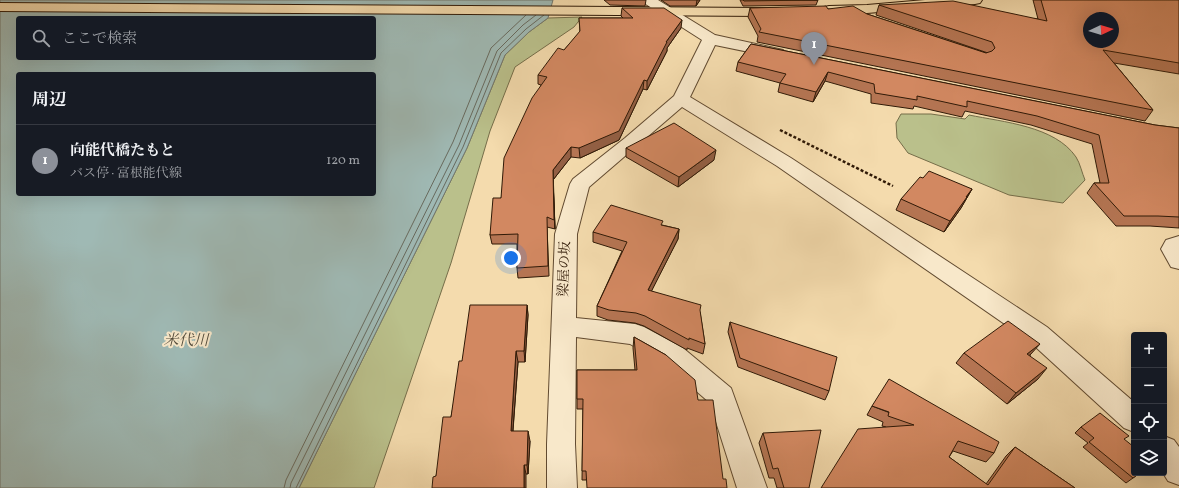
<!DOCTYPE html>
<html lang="ja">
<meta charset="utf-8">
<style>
body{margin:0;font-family:Vollkorn,"Noto Serif JP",serif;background:#20242c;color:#f1f3f6}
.controls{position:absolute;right:12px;bottom:12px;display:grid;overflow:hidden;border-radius:4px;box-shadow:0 4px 16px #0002}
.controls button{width:36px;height:36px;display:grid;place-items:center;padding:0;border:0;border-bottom:1px solid #363941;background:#171b24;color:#f1f3f6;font:20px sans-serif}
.compass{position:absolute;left:1083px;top:12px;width:36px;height:36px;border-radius:50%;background:#171b24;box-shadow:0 4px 16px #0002;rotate:86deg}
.you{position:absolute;left:511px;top:258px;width:14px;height:14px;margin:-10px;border:3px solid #fff;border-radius:50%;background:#1a73e8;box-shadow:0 0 0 6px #1a73e833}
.badge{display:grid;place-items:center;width:26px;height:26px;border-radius:50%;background:#8c9099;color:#fff;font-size:13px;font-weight:700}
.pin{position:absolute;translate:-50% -33px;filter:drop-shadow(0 1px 2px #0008)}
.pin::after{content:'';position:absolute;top:21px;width:14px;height:12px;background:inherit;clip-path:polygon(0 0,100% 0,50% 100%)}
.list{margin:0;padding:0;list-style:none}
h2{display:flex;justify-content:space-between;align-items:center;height:52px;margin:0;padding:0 16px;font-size:17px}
h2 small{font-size:13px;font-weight:400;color:#9ea1a6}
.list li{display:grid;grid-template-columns:26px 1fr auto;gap:12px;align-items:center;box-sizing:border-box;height:72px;padding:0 16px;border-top:1px solid #363941}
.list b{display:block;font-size:15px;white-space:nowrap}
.list p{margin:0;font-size:13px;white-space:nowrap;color:#9ea1a6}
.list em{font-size:13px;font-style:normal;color:#9ea1a6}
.icon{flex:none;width:22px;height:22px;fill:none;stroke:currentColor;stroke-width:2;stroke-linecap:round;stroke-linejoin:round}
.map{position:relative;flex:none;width:1179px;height:488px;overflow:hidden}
.search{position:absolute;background:#171b24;box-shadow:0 4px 16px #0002;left:16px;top:16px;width:360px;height:44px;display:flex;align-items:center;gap:10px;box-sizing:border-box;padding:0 14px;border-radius:4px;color:#9ea1a6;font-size:15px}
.panel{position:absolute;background:#171b24;box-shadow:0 4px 16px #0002;left:16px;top:72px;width:360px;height:124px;border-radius:4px}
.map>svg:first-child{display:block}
</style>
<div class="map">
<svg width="1179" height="488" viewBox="0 0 1179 488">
<rect width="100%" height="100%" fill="#f4dbad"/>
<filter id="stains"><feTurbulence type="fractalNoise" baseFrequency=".005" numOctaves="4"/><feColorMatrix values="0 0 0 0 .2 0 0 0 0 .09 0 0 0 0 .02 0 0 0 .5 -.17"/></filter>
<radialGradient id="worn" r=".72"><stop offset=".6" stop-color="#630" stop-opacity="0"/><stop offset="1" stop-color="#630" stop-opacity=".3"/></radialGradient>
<!-- green -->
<g fill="#bac08b" stroke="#756d49">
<path d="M582,17l-8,10 -59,40 -25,64 -39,132 -77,225h-75l168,-340 38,-93 24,-23 19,-14z"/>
<path d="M901,114h30l34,5 4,-4c34,7 86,11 107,42 4,6 6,16 9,23l-22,23 -54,-8 -101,-42 -11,-15 -1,-15z"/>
</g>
<!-- water -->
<path fill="#9fb9b4" stroke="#73796f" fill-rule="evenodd" d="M0,0h553l-5,18 -19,14 -24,23 -38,93 -168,340h-299zM18,18h356v40h-356zM18,74h356v120h-356z"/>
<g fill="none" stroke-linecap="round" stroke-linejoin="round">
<!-- shore -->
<g stroke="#686a5e" stroke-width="1">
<path d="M284,488l2,-8 167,-338 38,-94 35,-33"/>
<path d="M290,488l1,-5 168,-338 38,-94 26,-26 13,-10"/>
<path d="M296,488l167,-341 38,-94 25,-24 18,-14"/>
</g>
<defs>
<g id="minor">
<path d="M642,0h16l57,35 68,15 3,3 -3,3 -5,2 -63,-13 -25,52 101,61 256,169 87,75v30l-10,-4 -95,-87 -252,-175 -95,-59 -93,80 -12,47 -1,84 59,6 9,3 39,21 48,40 36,100h-30l-27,-85 -45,-39 -35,-20 -54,-7 -1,107 2,44h-30v-44l8,-210 15,-50 3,-5 52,-41 49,-42 28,-56 -58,-37z"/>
<path d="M1179,236v33l-8,-2 -10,-18 5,-9z"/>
<path d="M1164,436l10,4 5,7v38l-11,-4 -5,-8z"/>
</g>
<g id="major">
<path d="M925,0h57l-2,3 -5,1 -108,9 -38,1 -5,-1 -2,-3 2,-3 5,-1 38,-1z"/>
<path d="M0,3l778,5 5,1 2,3 -2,3 -5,1 -778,-5z"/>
</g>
</defs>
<!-- minor casing -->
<use href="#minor" stroke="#614a30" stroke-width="2"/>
<!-- major casing -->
<use href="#major" stroke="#301a07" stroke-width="2"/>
<!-- path -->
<path stroke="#301a07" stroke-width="2.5" stroke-dasharray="3 2" stroke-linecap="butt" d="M780,130l113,56"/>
<!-- minor -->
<use href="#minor" fill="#f8e8ca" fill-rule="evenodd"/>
<!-- major -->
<use href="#major" fill="#f4dbad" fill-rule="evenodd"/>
</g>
<!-- wall -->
<g fill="#b57553" stroke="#301a07">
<path d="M604,0h42l-1,6 -35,-1z"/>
<path d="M661,0h39l-4,6h-26z"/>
<path d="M740,0h78l-2,5 -73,1z"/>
<path d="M1033,0h146v74l-65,-11 39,47 -8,11 -388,-79 1,-6 -10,-19 2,-9 78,1 39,5 119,39h2l-112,-38 3,-10 159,14z"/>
<path d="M622,8l59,20 -14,20v3l-20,39 -4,-1 -24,51 -39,18 -9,-1 -18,23 2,49 -8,-2 2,49 -31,2 -1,-10v-24h-25l-2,-9 11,-37 40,-113 -3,-1v-9l26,-25 16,-18 -1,-14h44l-2,-2z"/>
<path d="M751,44l404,81 24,3v100l-29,-2h-34l-29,-33 7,-10h6l-8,-39 -61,-19 -66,-14 -3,6 -48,-11 -1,3 -42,-6v-9l-46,-13 -12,21 -35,-10 2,-9 -44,-12 2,-9z"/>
<path d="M626,148l88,12 -36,27 -52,-30z"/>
<path d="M923,178l49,11 -11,19 -17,24 -48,-22 5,-11z"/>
<path d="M662,225l17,4 -1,10 -27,52 49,21 5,32 -2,10 -16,-6v2l-43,-24 -9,-3 -27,-3 -11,-4v-10l25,-55 -29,-9v-10z"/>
<path d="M527,305l1,10 -3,47h-7l-5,69 17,10 -2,33 -92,2 15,-59 11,-56z"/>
<path d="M730,322l99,69 -4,9 -87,-33 -10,-35z"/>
<path d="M634,337l32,18 -80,125h-4l1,-71h-6v-39h58l-2,-22z"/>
<path d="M964,353l67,1 -1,1 8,24 -31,25 -51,-41z"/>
<path d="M872,406l122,47 -8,9 -33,-11 -4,6 37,27 20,-28 9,-9 60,41h-254l65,-61 -4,-1 1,-4 -16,-7z"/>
<path d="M1081,427l43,13 16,33 -14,10 -43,-36 5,-4 -13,-10z"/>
<path d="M763,433l46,55h-32l-3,-10h-5l-10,-35z"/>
</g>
<!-- shaded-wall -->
<g fill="#935f44" stroke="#301a07">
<path d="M697,0h3l-4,6z"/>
<path d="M682,20l-1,8 -14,20v3l-20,39v-9l19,-39z"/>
<path d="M828,72l-3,9 -12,21 3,-10z"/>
<path d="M644,80l-1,9 -24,51 -39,18 -1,-10z"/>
<path d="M571,147v10l-18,23 2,49 -2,-59z"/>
<path d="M716,150l-2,10 -36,27 1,-10z"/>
<path d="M972,189l-11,19 -17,24 6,-11z"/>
<path d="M679,229l-1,10 -31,61 1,-10z"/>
<path d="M527,305l1,10 -3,47 -1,-11z"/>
<path d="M1040,344l-9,10 -13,10 9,-10z"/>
<path d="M516,351l2,11 -6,79 -1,-10z"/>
<path d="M1047,368l-9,11 -31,25 9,-11z"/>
<path d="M528,431l2,10 -2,33 -1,-9z"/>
<path d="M524,465l2,9v14h-2z"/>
</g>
<!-- building -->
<g fill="#d28861" stroke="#301a07" fill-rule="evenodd">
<path d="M743,0h75l-74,1z"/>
<path d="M1041,0h138v63l-76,-13 50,60 -394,-78 2,-3 -11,-21 76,-2 2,3 25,-3 14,8 119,39 6,-2 3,-3 -3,-6 -113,-37 74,-4 94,20zM1089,18h24v24h-24z"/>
<path d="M622,8h42l18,12 -16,22h1l-20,39 -3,-1 -25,51 -40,17 -8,-1 -18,23 1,50 -7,-3 1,49 -31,2 1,-34 -28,1 3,-37h8l3,-40 28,-60 15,-21 -9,-2 20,-27 6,2 16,-19 -1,-13h54z"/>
<path d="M751,44l404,81 24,3v89l-21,-1h-34l-30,-33h15l-10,-48 -62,-19 -70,-15v6l-50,-11v4l-42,-7 -1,-9 -46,-12 -12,20 -36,-9 6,-9 -48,-12z"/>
<path d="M674,123l42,27 -37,27 -53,-29z"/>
<path d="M929,171l43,18 -6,8h1l-17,24 -49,-22 19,-22 3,1z"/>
<path d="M611,205l52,16 -2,4 18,4 -31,61 53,15 -1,5 5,34 -16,-6v2l-44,-24 -9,-3 -27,-3 -12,-4 30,-64 -34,-10z"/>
<path d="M470,305h57l-3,46h-8l-5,80h17l-1,34h-3v23h-92l1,-11 3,-1 7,-59h8l8,-56h3z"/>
<path d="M1008,321l32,23 -13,10 20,14 -31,25 -52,-40z"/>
<path d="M730,322l107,35 -8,34 -89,-33z"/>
<path d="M634,337l32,18 29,25 3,20h15l10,79h3l1,9h-140l-1,-17h-4l1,-72h-6v-29h60z"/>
<path d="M889,379l110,63 -5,11 -36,-12 -9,16 39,28 27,-38 60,41h-254l37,-59 56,-4 -26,-9 1,-4 -17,-6z"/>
<path d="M1100,413l29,23 -5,3 10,8v26h6l-7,5 -44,-36 5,-4 -13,-11z"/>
<path d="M821,430l-12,58h-25l-6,-20 -5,1 -10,-36z"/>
</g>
<g text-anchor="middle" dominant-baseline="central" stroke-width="4" stroke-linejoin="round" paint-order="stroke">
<!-- street labels -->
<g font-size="14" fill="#301a07" stroke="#f8e8ca">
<text transform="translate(565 269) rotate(-88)">梁屋の坂</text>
</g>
<!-- water labels -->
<g font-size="15" font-style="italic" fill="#514a3b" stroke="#f8e8ca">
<text x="186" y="341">米代川</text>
</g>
</g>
<rect width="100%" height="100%" filter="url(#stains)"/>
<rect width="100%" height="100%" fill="url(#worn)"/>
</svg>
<div class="controls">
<button>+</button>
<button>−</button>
<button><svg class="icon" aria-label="locate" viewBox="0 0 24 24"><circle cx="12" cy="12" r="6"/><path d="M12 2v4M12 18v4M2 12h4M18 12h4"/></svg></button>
<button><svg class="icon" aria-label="layers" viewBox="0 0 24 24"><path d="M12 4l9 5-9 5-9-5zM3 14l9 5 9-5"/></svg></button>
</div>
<svg class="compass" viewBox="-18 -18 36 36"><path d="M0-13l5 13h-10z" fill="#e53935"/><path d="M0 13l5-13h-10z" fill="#9ea1a6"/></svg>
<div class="you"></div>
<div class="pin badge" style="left:814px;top:65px">1</div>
<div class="search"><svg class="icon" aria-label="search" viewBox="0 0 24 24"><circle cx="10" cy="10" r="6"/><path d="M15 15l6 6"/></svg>ここで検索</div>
<section class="panel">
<h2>周辺<small></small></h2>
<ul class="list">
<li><span class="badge">1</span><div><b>向能代橋たもと</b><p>バス停 · 富根能代線</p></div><em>120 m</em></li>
</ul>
</section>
</div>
